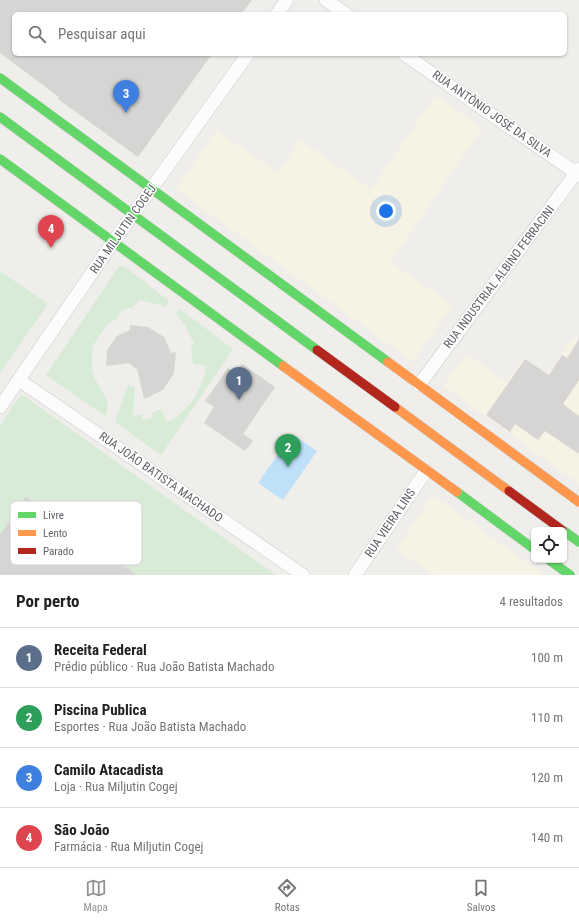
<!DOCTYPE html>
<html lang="pt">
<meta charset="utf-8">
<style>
body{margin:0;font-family:"Roboto Condensed",sans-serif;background:#f6f6f6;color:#202124}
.controls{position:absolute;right:12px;bottom:12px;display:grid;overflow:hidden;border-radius:6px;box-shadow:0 1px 3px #0004}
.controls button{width:36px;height:36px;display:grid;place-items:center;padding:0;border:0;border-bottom:1px solid #e0e0e0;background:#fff;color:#202124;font:20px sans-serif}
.you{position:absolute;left:386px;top:211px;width:14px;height:14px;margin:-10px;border:3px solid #fff;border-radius:50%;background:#1a73e8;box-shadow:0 0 0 6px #1a73e833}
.badge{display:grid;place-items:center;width:26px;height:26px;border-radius:50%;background:#919496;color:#fff;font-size:13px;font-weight:700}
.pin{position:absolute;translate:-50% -33px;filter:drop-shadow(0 1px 2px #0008)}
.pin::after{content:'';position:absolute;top:21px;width:14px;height:12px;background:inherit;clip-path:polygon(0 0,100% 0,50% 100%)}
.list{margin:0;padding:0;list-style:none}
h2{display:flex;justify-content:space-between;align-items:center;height:52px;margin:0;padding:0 16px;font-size:17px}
h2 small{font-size:13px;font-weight:400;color:#757577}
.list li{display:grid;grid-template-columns:26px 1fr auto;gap:12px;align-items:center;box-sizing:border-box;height:60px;padding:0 16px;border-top:1px solid #e0e0e0}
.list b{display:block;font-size:15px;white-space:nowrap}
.list p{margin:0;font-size:13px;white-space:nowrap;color:#757577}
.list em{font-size:13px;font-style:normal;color:#757577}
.icon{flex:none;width:22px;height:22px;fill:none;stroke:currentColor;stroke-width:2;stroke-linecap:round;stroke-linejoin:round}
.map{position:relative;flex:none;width:579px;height:575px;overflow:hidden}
.search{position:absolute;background:#fff;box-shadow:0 1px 3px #0004;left:12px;right:12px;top:12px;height:44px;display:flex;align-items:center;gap:10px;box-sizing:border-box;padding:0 14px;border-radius:6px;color:#757577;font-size:15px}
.sheet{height:292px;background:#fff}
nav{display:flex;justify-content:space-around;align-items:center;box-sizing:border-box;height:56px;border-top:1px solid #e0e0e0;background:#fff;font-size:11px;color:#757577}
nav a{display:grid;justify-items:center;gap:2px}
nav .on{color:#919496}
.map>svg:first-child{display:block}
</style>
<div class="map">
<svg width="579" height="575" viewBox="0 0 579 575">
<rect width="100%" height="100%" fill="#efeeea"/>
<!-- commercial -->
<g fill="#f7f3e4">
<path d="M435,96l47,32 -91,134 61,43 -39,57 -237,-173 40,-58 62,42 22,-33 71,49z"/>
<path d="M574,337l5,3v144l-135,-98 22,-32 41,28 16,-23 24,17z"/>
<path d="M433,495l111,80h-110l-37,-26z"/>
</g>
<!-- green -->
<g fill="#d8ebd6">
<path d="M119,266h5l45,35 -4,6 -8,-3 -18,-4 -3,4 -2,1 -2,3h-3l-8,3 -3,7 -10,6 -8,10 -7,12 -1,8v15l2,8 13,23 1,6 -3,10 -59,-41z"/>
<path d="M0,271l48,33 -48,69z"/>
<path d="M180,309l53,40 -72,106 -46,-33 13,-37 7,2 -2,28h9l1,5 10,-3 -1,-4 9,-4 6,13c23,-11 35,-32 39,-56l-13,-2 -2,-19 3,-1 -9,-19 -9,-11z"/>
<path d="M21,394l255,181h-276v-149z"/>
</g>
<!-- water -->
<path fill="#bfe0f9" d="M292,434l25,17 -34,49 -25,-17z"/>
<!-- building -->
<g fill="#d6d5d3">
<path d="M0,0h252l-11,14h-227v40h198l-74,103 -80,-58 1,-2 -59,-44z"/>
<path d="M130,325l18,2 16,10 7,16 5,-1 -2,21 -11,17 -19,9 -7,-30 -5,-3 -3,-3 -23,3 1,-16 10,-14 13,-6z"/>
<path d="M579,339v41l-16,24 16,12v38l-34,-23 -7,9 -23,-16 -5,8 -24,-17 39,-56 24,16 13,-20 5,3z"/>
<path d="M242,364l33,23 -32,47 10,7 -8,10 -41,-28 10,-16 -9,-6 23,-33 8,6z"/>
<path d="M26,497l111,78h-137v-40z"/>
</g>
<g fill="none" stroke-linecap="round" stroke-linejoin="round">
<defs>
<g id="street">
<path d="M326,0l20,14"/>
<path d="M277,14l10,-14"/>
<path d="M404,54l175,121"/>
<path d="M19,380l284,195"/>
<path d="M419,385l160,-216"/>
<path d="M0,407l113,-165 135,-188"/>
<path d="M355,575l71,-104"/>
</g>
<g id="fast">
<path d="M0,78l388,284"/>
<path d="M0,117l317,233"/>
<path d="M0,159l283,207"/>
<path d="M457,492l77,57"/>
<path d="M564,531l15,11"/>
<path d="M549,560l21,15"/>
</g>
<g id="slow">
<path d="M388,362l191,140"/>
<path d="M283,366l174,126"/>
<path d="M395,407l114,84"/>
</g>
<g id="jam">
<path d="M317,350l78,57"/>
<path d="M509,491l53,39"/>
</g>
</defs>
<!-- street casing -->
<use href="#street" stroke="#cbcccc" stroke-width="14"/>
<!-- fast casing -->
<use href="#fast" stroke="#cacacb" stroke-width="10"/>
<!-- slow casing -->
<use href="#slow" stroke="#cacacb" stroke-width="10"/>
<!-- jam casing -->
<use href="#jam" stroke="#cacacb" stroke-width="10"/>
<!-- street -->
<use href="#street" stroke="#fdfcfc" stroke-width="13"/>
<!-- fast -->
<use href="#fast" stroke="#63d668" stroke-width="9"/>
<!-- slow -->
<use href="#slow" stroke="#ff974d" stroke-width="9"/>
<!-- jam -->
<use href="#jam" stroke="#b3261e" stroke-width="9"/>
</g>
<g text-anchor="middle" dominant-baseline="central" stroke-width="3" stroke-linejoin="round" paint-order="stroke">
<!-- street labels -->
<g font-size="12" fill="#5f6368" stroke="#fff">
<text transform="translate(492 114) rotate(35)">RUA ANTÔNIO JOSÉ DA SILVA</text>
<text transform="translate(123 229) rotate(-55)">RUA MILJUTIN COGEJ</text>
<text transform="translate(499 277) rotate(-53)">RUA INDUSTRIAL ALBINO FERRACINI</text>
<text transform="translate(161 477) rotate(35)">RUA JOÃO BATISTA MACHADO</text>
<text transform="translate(390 523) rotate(-56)">RUA VIEIRA LINS</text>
</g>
</g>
<!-- legend -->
<rect x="10" y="501" width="132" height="64" rx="6" fill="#fff" stroke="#cfd0d2" stroke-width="1"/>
<rect x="18" y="512" width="18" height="6" fill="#63d668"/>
<rect x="18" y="530" width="18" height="6" fill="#ff974d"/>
<rect x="18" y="548" width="18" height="6" fill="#b3261e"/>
<g font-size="11" fill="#5f6368">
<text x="43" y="519">Livre</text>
<text x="43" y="537">Lento</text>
<text x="43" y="555">Parado</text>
</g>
</svg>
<div class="controls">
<button><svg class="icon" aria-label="locate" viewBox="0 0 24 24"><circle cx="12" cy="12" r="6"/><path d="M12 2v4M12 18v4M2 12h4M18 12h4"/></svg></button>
</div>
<div class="you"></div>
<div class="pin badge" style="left:239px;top:400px;background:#5c6f8a">1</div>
<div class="pin badge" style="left:288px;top:467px;background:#2e9e5b">2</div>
<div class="pin badge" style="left:126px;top:113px;background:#3f7fe0">3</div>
<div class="pin badge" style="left:51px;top:248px;background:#e0444e">4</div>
<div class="search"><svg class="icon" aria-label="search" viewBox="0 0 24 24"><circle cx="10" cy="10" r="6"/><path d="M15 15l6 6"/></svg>Pesquisar aqui</div>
</div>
<section class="sheet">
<h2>Por perto<small>4 resultados</small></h2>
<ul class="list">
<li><span class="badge" style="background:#5c6f8a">1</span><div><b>Receita Federal</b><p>Prédio público · Rua João Batista Machado</p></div><em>100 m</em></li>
<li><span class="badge" style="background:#2e9e5b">2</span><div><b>Piscina Publica</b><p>Esportes · Rua João Batista Machado</p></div><em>110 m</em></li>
<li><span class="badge" style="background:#3f7fe0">3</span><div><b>Camilo Atacadista</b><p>Loja · Rua Miljutin Cogej</p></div><em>120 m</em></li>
<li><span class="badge" style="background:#e0444e">4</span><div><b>São João</b><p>Farmácia · Rua Miljutin Cogej</p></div><em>140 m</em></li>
</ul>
</section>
<nav>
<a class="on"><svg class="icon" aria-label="map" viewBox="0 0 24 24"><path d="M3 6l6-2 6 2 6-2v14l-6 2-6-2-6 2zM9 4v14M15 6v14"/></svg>Mapa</a>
<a><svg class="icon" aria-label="directions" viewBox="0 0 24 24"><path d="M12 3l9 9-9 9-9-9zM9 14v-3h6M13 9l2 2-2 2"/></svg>Rotas</a>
<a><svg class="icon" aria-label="saved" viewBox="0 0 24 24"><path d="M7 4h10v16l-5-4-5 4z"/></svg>Salvos</a>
</nav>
